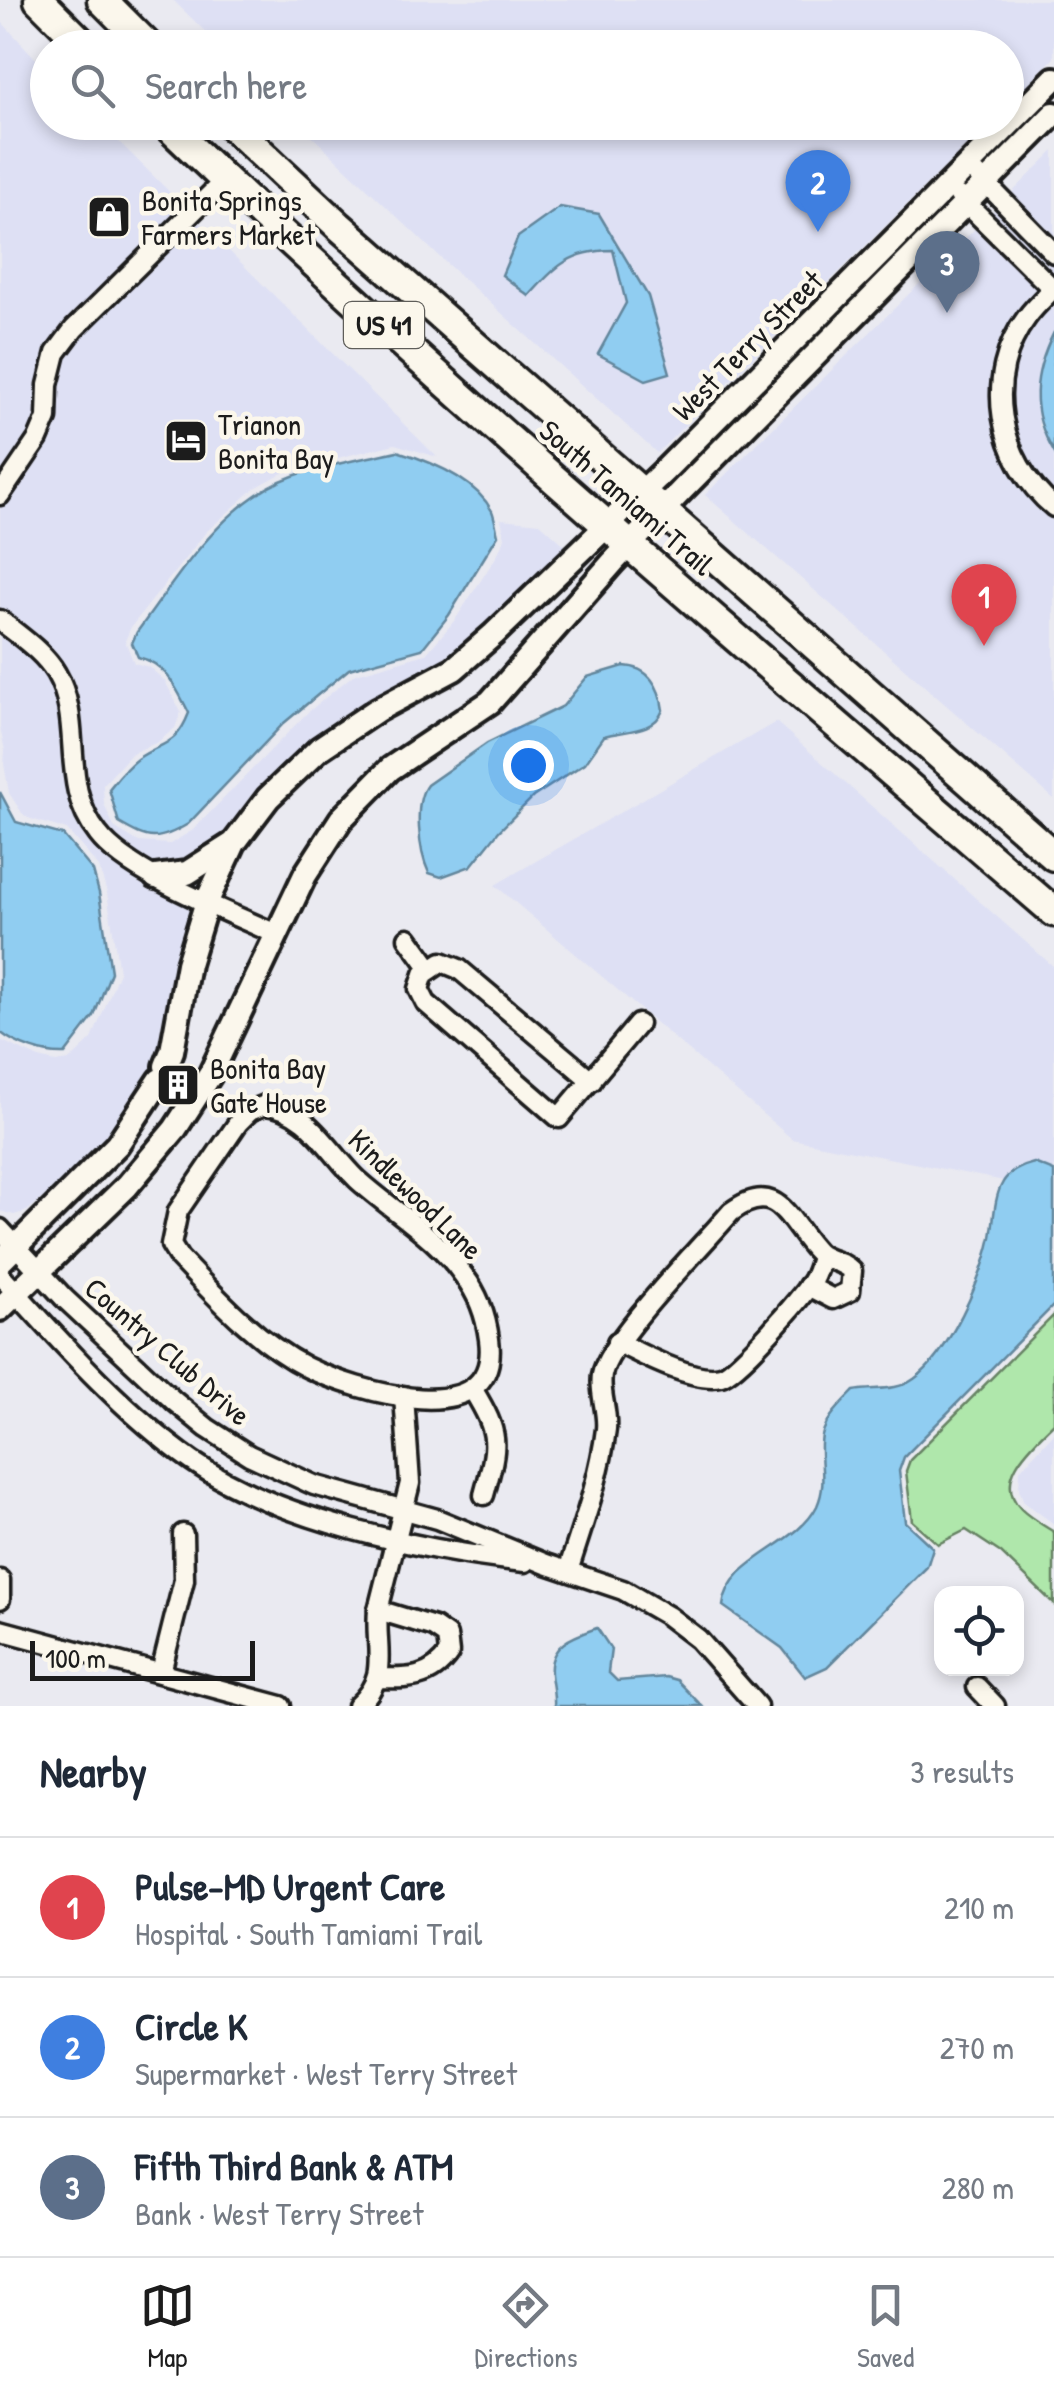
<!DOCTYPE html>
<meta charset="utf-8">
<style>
body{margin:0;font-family:"Patrick Hand",sans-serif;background:#f2f2f3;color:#1f2937}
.controls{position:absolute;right:30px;bottom:30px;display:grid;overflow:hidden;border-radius:20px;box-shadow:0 5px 15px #0003}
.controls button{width:90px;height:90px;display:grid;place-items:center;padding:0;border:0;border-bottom:2px solid #e0e1e3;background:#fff;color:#1f2937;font:50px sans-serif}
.scale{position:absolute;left:30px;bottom:25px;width:225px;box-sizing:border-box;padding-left:10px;border:5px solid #1c1c1c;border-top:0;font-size:28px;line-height:35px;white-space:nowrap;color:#1c1c1c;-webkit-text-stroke:8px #fbf7ec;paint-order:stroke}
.you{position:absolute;left:528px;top:765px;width:35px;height:35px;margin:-25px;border:8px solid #fff;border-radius:50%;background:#1a73e8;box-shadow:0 0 0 15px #1a73e833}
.badge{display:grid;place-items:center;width:65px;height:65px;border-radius:50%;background:#1c1c1c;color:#fff;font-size:32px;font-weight:700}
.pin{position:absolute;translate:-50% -82px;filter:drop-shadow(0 2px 5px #0008)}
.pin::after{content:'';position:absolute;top:52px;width:35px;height:30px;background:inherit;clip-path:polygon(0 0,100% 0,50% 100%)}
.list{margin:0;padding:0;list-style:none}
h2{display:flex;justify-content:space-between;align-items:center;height:130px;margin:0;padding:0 40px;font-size:42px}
h2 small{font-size:32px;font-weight:400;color:#747a83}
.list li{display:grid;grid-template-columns:65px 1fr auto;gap:30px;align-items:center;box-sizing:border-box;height:140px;padding:0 40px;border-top:2px solid #e0e1e3}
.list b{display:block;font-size:38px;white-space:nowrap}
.list p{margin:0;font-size:32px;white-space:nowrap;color:#747a83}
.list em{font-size:32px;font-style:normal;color:#747a83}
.icon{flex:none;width:55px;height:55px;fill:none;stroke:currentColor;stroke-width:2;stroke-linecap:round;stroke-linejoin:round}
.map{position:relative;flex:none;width:1054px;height:1706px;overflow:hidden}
.search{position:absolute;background:#fff;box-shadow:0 5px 15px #0003;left:30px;right:30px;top:30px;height:110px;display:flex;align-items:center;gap:25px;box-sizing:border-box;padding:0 35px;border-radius:55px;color:#747a83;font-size:38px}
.sheet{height:550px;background:#fff}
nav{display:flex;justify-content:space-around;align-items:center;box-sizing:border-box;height:140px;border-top:2px solid #e0e1e3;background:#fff;font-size:28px;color:#747a83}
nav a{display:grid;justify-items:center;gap:5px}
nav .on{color:#1c1c1c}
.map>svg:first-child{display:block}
</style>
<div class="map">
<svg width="1054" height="1706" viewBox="0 0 1054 1706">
<rect width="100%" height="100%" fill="#eaeaf1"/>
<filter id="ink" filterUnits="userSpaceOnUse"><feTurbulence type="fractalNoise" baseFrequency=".01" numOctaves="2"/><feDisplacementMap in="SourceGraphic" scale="20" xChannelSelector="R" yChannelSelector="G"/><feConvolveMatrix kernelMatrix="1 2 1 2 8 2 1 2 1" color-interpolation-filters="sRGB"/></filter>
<g filter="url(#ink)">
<!-- built -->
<g fill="#dee0f4">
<path d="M173,0h881v58l-47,47 -1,-57 -785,-1z"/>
<path d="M0,20l47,51 1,51 52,1 337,334 -42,-13 -107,26 -33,18 -49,44 -75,95 -6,14 9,22 15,4 16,14 16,31 -6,16 -17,14 -26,11 -29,32 1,19 10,23 25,15 31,2 23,-14 114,-117 46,-38 73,-21 29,-34 41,-63 9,-19 -4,-19 39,4 28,25 -119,113 -77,42 -161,166 -55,201 -24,39 -34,44 -71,58 -13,4 -14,-4v-171l39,18 17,4 14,-2 22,-21 27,-67 -12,-79 -8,-26 -32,-37 -39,-12 -6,-5 -13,-20 -5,-29 1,-13 -5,-24z"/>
<path d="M298,123h691l-332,330 -210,-189z"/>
<path d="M1054,151v181l-14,35 -4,24 3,35 15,26v347l-349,-304z"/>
<path d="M776,722l278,245v204l-20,-8 -12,3 -18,15 -212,-42 -297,-254z"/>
<path d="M1054,1433v91l-30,-22 -5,-13 1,-19z"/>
</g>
<!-- green -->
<path fill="#afe7ab" stroke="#668264" stroke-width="2.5" d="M1054,1315v108c-20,20 -63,55 -33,86 9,9 22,16 33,23v72l-53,-51 -35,-23 -28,14 -26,-23 -6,-50 4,-11z"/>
<!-- water -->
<g fill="#90cdf1" stroke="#62869c" stroke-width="2.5">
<path d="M560,207l39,7 49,82 22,77 -24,7 -48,-26 28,-51 -13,-53c-43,1 -56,15 -84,46l-27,-21 16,-38z"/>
<path d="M1054,332v120c-25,-41 -21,-78 0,-120z"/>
<path d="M397,451c33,10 78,28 95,60 3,7 4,17 6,24l-49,80 -27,34 -73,20 -65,54 -96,101c-30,18 -39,17 -69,-1l-10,-34c8,-10 17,-22 28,-30 26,-18 39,-12 52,-46 -13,-25 -22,-49 -51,-56l-6,-14 5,-11c41,-55 87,-132 156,-156 33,-11 70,-17 104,-25z"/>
<path d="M624,666c25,1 36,21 39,44 -9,23 -38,20 -59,26l-19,27 -52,34 -34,34 -28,35 -30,11 -12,-4c-10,-21 -16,-70 -2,-88l60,-42 76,-37 24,-29z"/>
<path d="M0,792l16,30 47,13 30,36 6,22 12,79 -17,44 -29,38c-21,1 -49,-9 -65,-22z"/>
<path d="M1034,1163l20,8v134l-150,152 -5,14 6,51 28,26 -6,19 -100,100 -22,10 -23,-29 -59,-42c5,-48 74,-59 94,-100 10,-22 3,-41 4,-62 0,-21 19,-39 33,-53 20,-4 42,1 60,-12 35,-24 68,-101 77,-142 3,-16 3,-39 11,-53 6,-12 20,-18 32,-21z"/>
<path d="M597,1628l14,21 -3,23 9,9 49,-4 11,3 25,26h-148c1,-11 -2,-21 -3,-32 -3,-30 23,-38 46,-46z"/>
</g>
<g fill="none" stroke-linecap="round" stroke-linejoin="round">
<defs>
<g id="minor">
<path d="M968,165l86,88"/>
<path d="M959,196l94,93"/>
<path d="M1054,288c-9,9 -19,18 -27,29 -45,59 -29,144 27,190"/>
<path d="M0,495l38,-56 9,-21 1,-33 8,-32 18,-24 150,-148"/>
<path d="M0,620c19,16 43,31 56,53 29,50 2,111 42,161 31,41 131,78 180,101"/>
<path d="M408,938l21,29"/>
<path d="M592,1081l-133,-112 -17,-7 -18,12 -5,15 7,14 133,115 79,-94"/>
<path d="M265,1105c41,2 64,47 92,74 35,32 80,57 107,97 14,18 22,40 25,63 13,98 -136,51 -183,28 -49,-25 -89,-69 -127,-109l-8,-13 7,-34 60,-88 12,-12z"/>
<path d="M0,1229l64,69 110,103 33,27 42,27 65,30 123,34 109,45 77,26 45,26 30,23 59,67"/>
<path d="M0,1275c59,65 120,135 192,186 85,59 231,90 333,101"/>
<path d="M617,1342c23,12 78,41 104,34 16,-4 83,-80 92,-97 4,-7 6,-15 8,-22"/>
<path d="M473,1390c28,46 25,54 11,105"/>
<path d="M568,1571c15,-47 32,-93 38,-142 2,-18 -7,-36 -4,-54 6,-35 102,-131 129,-163 48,-36 58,12 86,40 10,10 25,8 35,19l-2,20 -17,8 -25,-13"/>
<path d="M0,1580v19"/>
<path d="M0,1630l281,76"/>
<path d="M161,1672l23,-92 -1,-46"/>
<path d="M377,1678c30,1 54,2 72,-25l-2,-17 -13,-9 -56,-17"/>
<path d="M977,1687l18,19"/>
<path d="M357,1706c34,-30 17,-58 21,-96l32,-127 -6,-87"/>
</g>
<g id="tertiary">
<path d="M156,877l31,-4 44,-28"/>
<path d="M166,1066l6,-15 16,-87 19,-63 27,-58 34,-45 51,-49 58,-39 77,-41 40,-35 171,-164 389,-391"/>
<path d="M0,1262l117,-117 43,-65"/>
<path d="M0,1309l127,-123 48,-57 35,-54 95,-200 36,-56 49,-50 100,-67 123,-140 70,-73 371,-375"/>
</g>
<g id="primary">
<path d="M39,0l48,48"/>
<path d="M102,0l48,48"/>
<path d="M164,122c286,274 590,531 890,790"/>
<path d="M228,122l111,104 715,630"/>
</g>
</defs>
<!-- minor casing -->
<use href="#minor" stroke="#1c1c1c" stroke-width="25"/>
<!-- tertiary casing -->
<use href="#tertiary" stroke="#1c1c1c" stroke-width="30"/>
<!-- primary casing -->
<use href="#primary" stroke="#1c1c1c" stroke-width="35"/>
<!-- minor -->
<use href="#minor" stroke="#fbf7ec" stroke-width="18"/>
<!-- tertiary -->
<use href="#tertiary" stroke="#fbf7ec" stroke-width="22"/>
<!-- primary -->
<use href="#primary" stroke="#fbf7ec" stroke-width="28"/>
</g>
</g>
<!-- icons -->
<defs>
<symbol id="shop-square" viewBox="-11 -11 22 22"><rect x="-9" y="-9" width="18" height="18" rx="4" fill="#1c1c1c" stroke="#fbf7ec"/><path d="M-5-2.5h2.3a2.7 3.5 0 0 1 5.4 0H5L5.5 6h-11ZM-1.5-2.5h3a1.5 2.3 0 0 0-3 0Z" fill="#fff"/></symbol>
<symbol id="hotel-square" viewBox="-11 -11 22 22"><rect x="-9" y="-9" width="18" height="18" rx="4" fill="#1c1c1c" stroke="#fbf7ec"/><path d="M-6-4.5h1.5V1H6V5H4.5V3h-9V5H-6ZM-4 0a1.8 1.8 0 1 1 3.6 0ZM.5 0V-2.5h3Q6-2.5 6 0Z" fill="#fff"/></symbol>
<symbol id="building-square" viewBox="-11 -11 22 22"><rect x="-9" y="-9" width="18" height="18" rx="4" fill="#1c1c1c" stroke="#fbf7ec"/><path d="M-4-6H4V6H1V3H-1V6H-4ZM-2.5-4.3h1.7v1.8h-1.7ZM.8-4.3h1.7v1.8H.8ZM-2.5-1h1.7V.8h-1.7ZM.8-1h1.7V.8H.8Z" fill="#fff"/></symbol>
</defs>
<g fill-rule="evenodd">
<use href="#shop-square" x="84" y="192" width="50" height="50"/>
<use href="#hotel-square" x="161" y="416" width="50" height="50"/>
<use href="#building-square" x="153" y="1060" width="50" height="50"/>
</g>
<g text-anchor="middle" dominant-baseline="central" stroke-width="9" stroke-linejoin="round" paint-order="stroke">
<!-- shield labels -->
<rect fill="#fbf7ec" stroke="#5f5e5a" stroke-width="2.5" x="344" y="302" width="80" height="46" rx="8"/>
<g font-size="28" font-weight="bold" fill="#1c1c1c">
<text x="384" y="325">US 41</text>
</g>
<!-- poi labels -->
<g font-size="30" fill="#1c1c1c" stroke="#fbf7ec" text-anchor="start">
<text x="142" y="200">Bonita Springs<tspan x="142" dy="34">Farmers Market</tspan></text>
<text x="218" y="424">Trianon<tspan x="218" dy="34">Bonita Bay</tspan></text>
<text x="210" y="1068">Bonita Bay<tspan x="210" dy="34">Gate House</tspan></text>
</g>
<!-- street labels -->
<g font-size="30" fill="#1c1c1c" stroke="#fbf7ec">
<text transform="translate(747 345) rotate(-45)">West Terry Street</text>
<text transform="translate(627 497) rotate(41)">South Tamiami Trail</text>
<text transform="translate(416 1194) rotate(44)">Kindlewood Lane</text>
<text transform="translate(168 1351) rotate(41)">Country Club Drive</text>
</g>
</g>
</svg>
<div class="controls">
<button><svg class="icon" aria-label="locate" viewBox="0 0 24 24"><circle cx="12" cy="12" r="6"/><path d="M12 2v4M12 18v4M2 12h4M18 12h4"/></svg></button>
</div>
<div class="scale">100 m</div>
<div class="you"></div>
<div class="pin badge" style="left:984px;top:646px;background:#e0444e">1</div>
<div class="pin badge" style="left:818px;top:232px;background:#3f7fe0">2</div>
<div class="pin badge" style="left:947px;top:313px;background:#5c6f8a">3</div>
<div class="search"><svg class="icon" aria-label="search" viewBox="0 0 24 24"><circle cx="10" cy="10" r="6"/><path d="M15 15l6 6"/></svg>Search here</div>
</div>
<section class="sheet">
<h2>Nearby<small>3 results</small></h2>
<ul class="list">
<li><span class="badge" style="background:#e0444e">1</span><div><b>Pulse-MD Urgent Care</b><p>Hospital · South Tamiami Trail</p></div><em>210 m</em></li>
<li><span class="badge" style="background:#3f7fe0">2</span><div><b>Circle K</b><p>Supermarket · West Terry Street</p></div><em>270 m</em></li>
<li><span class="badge" style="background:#5c6f8a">3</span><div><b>Fifth Third Bank &amp; ATM</b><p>Bank · West Terry Street</p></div><em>280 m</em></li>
</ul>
</section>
<nav>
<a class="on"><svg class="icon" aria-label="map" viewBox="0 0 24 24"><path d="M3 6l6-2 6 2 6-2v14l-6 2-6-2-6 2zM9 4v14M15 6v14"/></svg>Map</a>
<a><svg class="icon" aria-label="directions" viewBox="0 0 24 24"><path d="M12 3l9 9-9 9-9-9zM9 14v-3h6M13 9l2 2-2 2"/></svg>Directions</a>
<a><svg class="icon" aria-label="saved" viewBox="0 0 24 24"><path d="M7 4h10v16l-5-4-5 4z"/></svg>Saved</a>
</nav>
